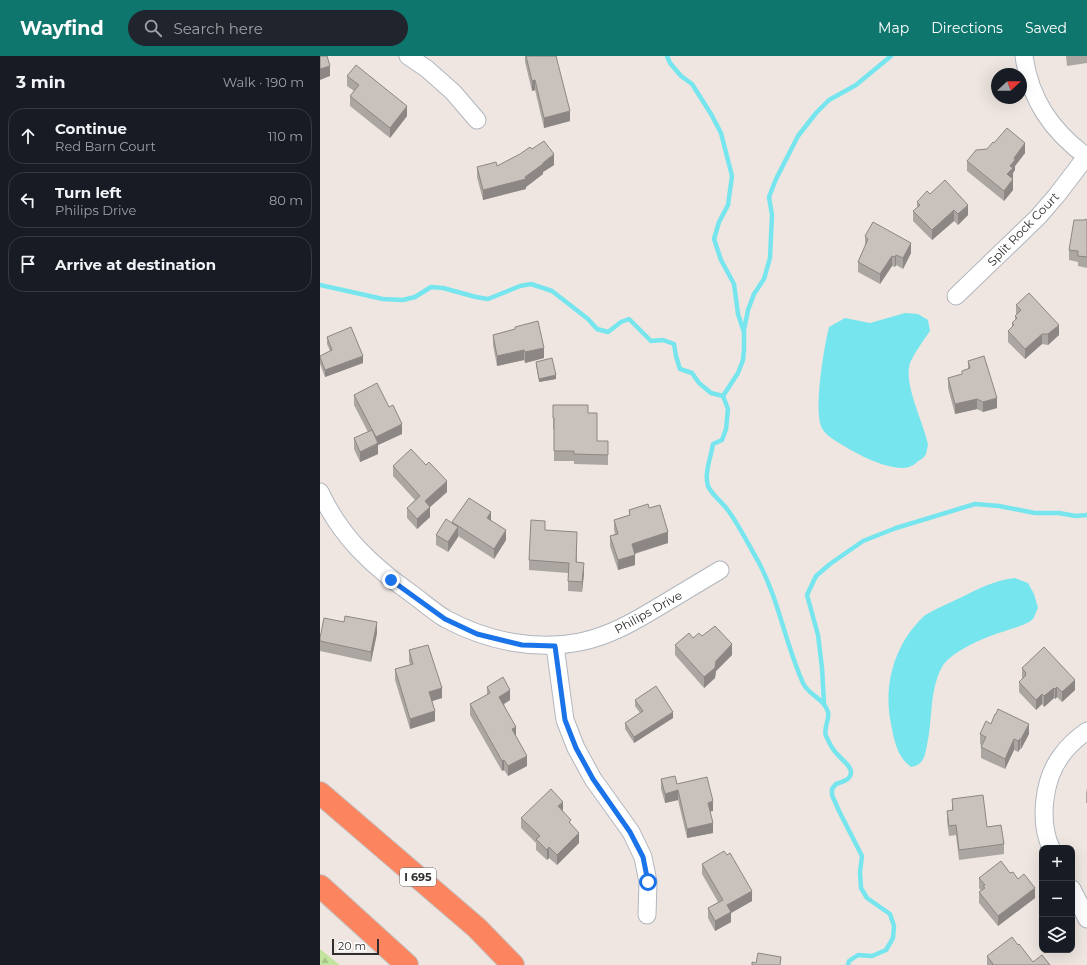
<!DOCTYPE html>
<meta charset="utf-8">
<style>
body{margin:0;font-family:Montserrat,sans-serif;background:#20242c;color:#f1f3f6}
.controls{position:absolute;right:12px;bottom:12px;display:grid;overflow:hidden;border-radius:8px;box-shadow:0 4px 16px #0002}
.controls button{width:36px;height:36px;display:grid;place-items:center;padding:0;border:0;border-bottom:1px solid #363941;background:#171b24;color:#f1f3f6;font:20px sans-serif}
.compass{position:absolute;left:671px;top:12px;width:36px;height:36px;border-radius:50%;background:#171b24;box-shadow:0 4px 16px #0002;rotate:68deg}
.scale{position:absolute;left:12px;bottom:10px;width:47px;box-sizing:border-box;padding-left:4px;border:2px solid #2e2e2e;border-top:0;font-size:11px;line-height:14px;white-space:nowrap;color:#2e2e2e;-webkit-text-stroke:3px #fff;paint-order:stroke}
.stop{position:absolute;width:12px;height:12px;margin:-9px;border:3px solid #1a73e8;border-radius:50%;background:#fff}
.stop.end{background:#1a73e8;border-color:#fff;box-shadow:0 1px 4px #0008}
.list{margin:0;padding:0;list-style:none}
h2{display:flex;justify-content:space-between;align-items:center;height:52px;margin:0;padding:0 16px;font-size:17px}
h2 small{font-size:13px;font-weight:400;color:#9ea1a6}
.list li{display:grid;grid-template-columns:26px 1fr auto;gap:12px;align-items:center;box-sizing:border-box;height:56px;margin:0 8px 8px;padding:0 8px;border:1px solid #363941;border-radius:16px}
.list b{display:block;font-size:15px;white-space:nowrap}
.list p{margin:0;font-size:13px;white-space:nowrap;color:#9ea1a6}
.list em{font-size:13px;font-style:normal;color:#9ea1a6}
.icon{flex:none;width:22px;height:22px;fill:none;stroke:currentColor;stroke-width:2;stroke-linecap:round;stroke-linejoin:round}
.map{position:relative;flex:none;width:767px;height:909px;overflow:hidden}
header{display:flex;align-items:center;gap:24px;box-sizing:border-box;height:56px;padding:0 20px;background:#0f766e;color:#fff}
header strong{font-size:19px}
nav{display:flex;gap:22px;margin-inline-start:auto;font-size:14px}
.search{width:280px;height:36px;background:#20242c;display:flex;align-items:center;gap:10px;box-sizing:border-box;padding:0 14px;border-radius:22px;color:#9ea1a6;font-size:15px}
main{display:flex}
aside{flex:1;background:#171b24}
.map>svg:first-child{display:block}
</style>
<header>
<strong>Wayfind</strong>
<div class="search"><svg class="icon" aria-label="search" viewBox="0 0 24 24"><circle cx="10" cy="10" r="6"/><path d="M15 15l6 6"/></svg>Search here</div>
<nav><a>Map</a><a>Directions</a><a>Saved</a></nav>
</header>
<main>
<aside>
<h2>3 min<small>Walk · 190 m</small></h2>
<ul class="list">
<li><svg class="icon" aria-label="ahead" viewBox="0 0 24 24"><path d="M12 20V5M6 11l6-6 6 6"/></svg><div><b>Continue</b><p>Red Barn Court</p></div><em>110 m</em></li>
<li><svg class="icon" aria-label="left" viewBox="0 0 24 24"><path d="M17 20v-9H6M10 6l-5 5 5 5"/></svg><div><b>Turn left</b><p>Philips Drive</p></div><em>80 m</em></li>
<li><svg class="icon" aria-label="arrive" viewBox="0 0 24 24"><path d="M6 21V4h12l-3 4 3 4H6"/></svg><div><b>Arrive at destination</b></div></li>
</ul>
</aside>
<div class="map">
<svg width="767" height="909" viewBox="0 0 767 909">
<defs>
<pattern id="forest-firs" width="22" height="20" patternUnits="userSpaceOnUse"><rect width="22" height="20" fill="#c3e49f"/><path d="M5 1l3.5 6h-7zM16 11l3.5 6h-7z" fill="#a8c489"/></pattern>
</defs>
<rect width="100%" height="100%" fill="#efe6e1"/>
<!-- forest -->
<path fill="url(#forest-firs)" d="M0,893l20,16h-20z"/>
<!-- water -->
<g fill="#77e5ee">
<path d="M585,257l13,1 10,6 2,11c-7,10 -15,21 -20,32 -7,21 14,60 18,82 -1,3 -1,6 -2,9 -1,3 -6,6 -9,8 -2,2 -5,4 -8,5 -18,5 -50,-12 -65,-21 -8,-5 -20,-11 -23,-20 -7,-19 3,-79 8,-99l16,-9 25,5z"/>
<path d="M695,522l13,5 6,11 4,14c-2,3 -3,8 -5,11 -6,6 -23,10 -31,13 -17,5 -52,20 -60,35 -13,24 -9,52 -15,78 -1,5 -2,13 -6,17 -2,3 -6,4 -10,5 -14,-10 -17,-27 -20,-43 -8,-38 3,-79 32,-107 7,-6 31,-16 41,-21 16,-8 32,-16 51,-18z"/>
</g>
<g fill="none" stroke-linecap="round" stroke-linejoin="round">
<!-- stream -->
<g stroke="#77e5ee" stroke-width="4.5">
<path d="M347,0l3,7 11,13 11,8 19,30 10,19 11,43 -4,29 -9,17 -5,17 7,21 13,24 4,30 6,18v17l-1,11 -5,13 -15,23 5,13 -2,20 -4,11 -9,4c-2,13 -9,29 -5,42 4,9 13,15 19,23 12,16 21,35 31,52 21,39 27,82 45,122 5,12 21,15 25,29 2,7 -5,16 -2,24 2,4 4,9 7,13 5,8 18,16 18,23 0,8 -9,10 -15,12l-4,5v6l7,16 23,45 -2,16 1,16 6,10 23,16 4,12 -1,12 -7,12 -14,6 -14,-1 -9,6 -1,4"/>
<path d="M0,229l63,14 20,1 12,-3 16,-10 12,1 33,9 12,2 32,-13 11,-2 21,7 36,28 9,10 11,3 13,-10 8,-3 22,22 12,-1 11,4 2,12 4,13 12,4 7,10 12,10 12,3"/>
<path d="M424,274l4,-20 6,-16 10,-15 6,-21 2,-43 -3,-18 7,-18 22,-43 18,-23 13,-13 27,-15 35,-29"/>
<path d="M504,647l-2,-35 -4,-33 -11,-40 9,-19 14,-12 33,-23 33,-13 79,-24 24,2 36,7h24l17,3 11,-1"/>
</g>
<defs>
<g id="minor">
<path d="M88,0l19,13 26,23 24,28"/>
<path d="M704,0c6,44 28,75 63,101"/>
<path d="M636,240l82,-79 19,-22 29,-38"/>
<path d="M0,436c21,45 52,74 92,102 11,8 22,18 34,25 41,22 89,32 134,23 30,-6 55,-21 80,-36 20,-12 40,-24 60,-36"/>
<path d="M235,590l10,74 11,28 17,31 38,53 12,25 5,25 -1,33"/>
<path d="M731,792c-12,-26 -8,-68 10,-92 7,-10 16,-18 26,-25"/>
<path d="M752,833l15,30"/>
</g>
<g id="motorway">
<path d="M0,737l157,135 36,37"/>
<path d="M0,830l87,79"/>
</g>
</defs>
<!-- minor casing -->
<use href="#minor" stroke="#b1b6be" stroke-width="19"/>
<!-- motorway casing -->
<use href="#motorway" stroke="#c4c4c4" stroke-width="24"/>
<!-- minor -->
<use href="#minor" stroke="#fff" stroke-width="17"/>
<!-- motorway -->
<use href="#motorway" stroke="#fc855f" stroke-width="22"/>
</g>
<!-- wall -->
<g fill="#aca6a2">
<path d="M205,0h31l14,65 -26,7 -9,-38 -3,1 -7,-29z"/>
<path d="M746,0h21v7l-20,3z"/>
<path d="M27,20l60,40 -17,22 -40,-32v-10l4,-5 -7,-5z"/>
<path d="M674,87l31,10 -10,13v4l-2,3 -1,5 1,12 -9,11 -37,-30v-10l20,-12z"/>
<path d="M212,93l22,16 -11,7v2l-17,13v2l-43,11 -6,-23v-10l20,-1z"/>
<path d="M610,138l38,21 -10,10 -4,-4 -22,19 -19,-19v-10l4,-3v-6z"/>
<path d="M765,164h2v48l-9,-2v-4l-9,-2v-10z"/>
<path d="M545,180l46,17 -8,16 -7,-4 -1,2 -3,-1 -12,18 -22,-12v-10l7,-16z"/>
<path d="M696,249l43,30 -11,10 -6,-1 -17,15 -17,-17v-11l4,-4v-4l3,-3v-4l1,-1z"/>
<path d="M195,271l29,31 -19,5 -1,-3 -27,6 -4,-21v-10l22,-6z"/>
<path d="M7,281l36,26 -38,14 -5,-13v-8l10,-5 -3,-7z"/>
<path d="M648,305l29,47 -14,4 -6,-3 -22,5 -7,-26v-10l14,-4v-3l6,-2z"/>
<path d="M216,306l20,17 -17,3 -3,-17z"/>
<path d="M34,339l48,39 -24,11v9l-18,8 -6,-13v-11l14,-6 -14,-27z"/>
<path d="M233,349l35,8 9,28h11v24l-34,-1v-3h-20v-32h-1z"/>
<path d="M73,410l54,26 -17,15v10l-13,12 -10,-11v-10l8,-8 -22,-24z"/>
<path d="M329,452l19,35 -33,11v11l-17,5 -8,-24v-10l5,-2 -1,-4v-10l15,-5v-5z"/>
<path d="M171,464l15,20 -12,19 -36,-23v1l-10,15 -12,-7v-10l16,-12v-1z"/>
<path d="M225,474l32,12v20l7,11 -2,19 -14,-1v-18l-39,-3v-10z"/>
<path d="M57,577l-6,29 -51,-11v-13z"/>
<path d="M382,580l30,19 -16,16 -1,7 -11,10 -29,-33v-10l18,-7z"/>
<path d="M89,594l33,48 -10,3 3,20 -25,8 -15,-49v-11l15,-4 -1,-4z"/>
<path d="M702,612l53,22 -13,12 -5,-5 -2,2 -1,-1 -10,9 -2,-3 -6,6 -17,-18v-10l3,-3z"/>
<path d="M167,631l23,13 -6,4 23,62 -19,10 -4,-6 -2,1 -32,-56v-11l17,-9z"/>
<path d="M315,644l38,18 -39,25 -9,-14v-6l15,-10 -5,-7z"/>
<path d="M671,668l38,10 -8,15h-1l-2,3 -4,-2 -9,19 -24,-11v-11l1,-1 -2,-2v-10z"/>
<path d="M341,723l16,5 36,27h-3l3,22 -26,5 -9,-38 -13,3 -4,-14z"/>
<path d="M767,732v15h-1v-10z"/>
<path d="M632,743l35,28 17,17v10l-45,6 -3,-25 -7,1 -2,-15v-10l5,-1z"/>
<path d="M243,755l8,13 8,19 -22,22 -8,-7 -2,2 -11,-10v-7l-15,-15v-10z"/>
<path d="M382,808l50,37 -21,12v9l-16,9 -7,-13v-10l10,-6 -16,-28z"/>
<path d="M690,817l8,6 17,19 -37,28 -19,-23v-11l2,-1 -2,-3v-10z"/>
<path d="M698,889l15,17 17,3h-63v-9z"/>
</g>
<!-- shaded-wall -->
<g fill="#8c8784">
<path d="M10,10v10l-10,4v-11z"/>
<path d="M215,24v10l-3,1v-10z"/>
<path d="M87,50v10l-17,22v-10z"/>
<path d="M250,55v10l-26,7v-10z"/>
<path d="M705,87v10l-10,13v4l-2,3v5l-6,6v-10l7,-16z"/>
<path d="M234,98v11l-11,7v2l-17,13v2l-43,11v-10l42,-13z"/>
<path d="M693,123v11l-9,11v-10z"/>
<path d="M648,149v10l-10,10v-11z"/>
<path d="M634,154v11l-22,19v-10z"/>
<path d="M591,187v10l-8,16v-11z"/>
<path d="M576,199v10l-1,2v-10z"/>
<path d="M572,200v10l-12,18v-10z"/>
<path d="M739,269v10l-11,10v-11z"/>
<path d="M722,278v10l-17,15v-10z"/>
<path d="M224,292v10l-19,5v-11z"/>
<path d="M204,294v10l-27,6v-10z"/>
<path d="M43,300v7l-38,14v-7z"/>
<path d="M236,319v4l-17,3v-3z"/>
<path d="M677,342v10l-14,4v-10z"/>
<path d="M657,343v10l-22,5v-10z"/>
<path d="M82,368v10l-24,11v9l-18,8v-10l16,-7v-8z"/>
<path d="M127,425v11l-17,15v10l-13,12v-10l8,-18z"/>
<path d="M171,456v10l-4,-4z"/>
<path d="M138,471v10l-10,15v-10z"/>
<path d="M186,474v10l-12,19v-10z"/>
<path d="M348,476v11l-36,11v-10z"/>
<path d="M315,499v10l-17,5v-10z"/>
<path d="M264,507v10l-2,19v-10z"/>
<path d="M57,566v11l-6,29v-10z"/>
<path d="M412,588v11l-16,16 -1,7 -11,10v-11l12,-16z"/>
<path d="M755,624v10l-13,12v-10z"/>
<path d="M737,631v10l-2,2v-10z"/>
<path d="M122,632v10l-13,4v-10z"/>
<path d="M734,632v10l-10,9v-11z"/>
<path d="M190,634v10l-11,7v-10z"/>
<path d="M722,638v10l-6,6v-10z"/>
<path d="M115,655v10l-25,8v-10z"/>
<path d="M353,656v6l-39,25v-6z"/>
<path d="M709,668v10l-8,15v-10z"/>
<path d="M196,671v10l-4,-8z"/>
<path d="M694,683v11l-9,19v-10z"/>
<path d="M700,683v10l-2,3v-11z"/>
<path d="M207,700v10l-19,10v-10z"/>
<path d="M184,704v10l-2,1v-10z"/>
<path d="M358,734v10l-13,3v-9z"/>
<path d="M393,745v10l-5,1v-9z"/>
<path d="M243,746v10l-5,-6z"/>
<path d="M393,767v10l-26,5v-9z"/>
<path d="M259,777v10l-22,22v-10z"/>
<path d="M229,791v11l-2,2v-10z"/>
<path d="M715,832v10l-37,28v-10z"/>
<path d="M432,835v10l-21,12v9l-16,9v-10l12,-16z"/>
</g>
<!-- building -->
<g fill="#c8c1bc" stroke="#8c8784">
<path d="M0,0h7l3,10 -10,3z"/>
<path d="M206,0h30l14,55 -26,7 -9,-38 -3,1z"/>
<path d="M36,9l51,41 -17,22 -40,-32 9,-11 -12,-9z"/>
<path d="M687,72l18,15 -11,15 1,2 -5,6 3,2 -6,6 6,5 -9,12 -37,-30 9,-11 11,-1 6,-7 1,1z"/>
<path d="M224,85l10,13 -11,9v1l-18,13 1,2 -43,11 -6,-23 19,-5 1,4 23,-12 10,-7 2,2z"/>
<path d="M625,124l23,25 -10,9 -4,-4 -22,20 -19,-19 7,-6 -3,-3 10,-11 3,3z"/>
<path d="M765,163l2,1v37l-9,-1v-5l-9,-1 5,-30h11z"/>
<path d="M553,166l38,21 -8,15 -7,-3 -1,2 -3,-1 -12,18 -22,-12 10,-23 -3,-3z"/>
<path d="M709,237l30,32 -11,9h-6l-17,15 -17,-18 6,-6 -2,-2 5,-5 -2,-2 6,-6 -5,-5z"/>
<path d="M218,265l6,27 -19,4 -1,-2 -27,6 -4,-21 22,-6v-2z"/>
<path d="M31,271l12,29 -38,14 -5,-13v-1l12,-6 -5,-13z"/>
<path d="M664,300l13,42 -14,4 -6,-3 -22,5 -7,-26 14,-4v-3l8,-3 -2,-7z"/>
<path d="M232,302l4,17 -17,4 -3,-17z"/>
<path d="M57,327l12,24 4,-2 9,19 -26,13 -22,-42z"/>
<path d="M233,349h35v8h9v28h11v14l-34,-1v-3h-20v-33h-1z"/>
<path d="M52,374l6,13 -18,9 -6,-14z"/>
<path d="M91,393l15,16 3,-3 18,19 -22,20 5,6 -13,12 -10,-11 13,-12 -27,-30z"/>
<path d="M149,442l22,14 -4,6 19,12 -12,19 -42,-27z"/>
<path d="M328,448l1,4 11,-3 8,27 -36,12 3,11 -17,5 -8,-24 8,-2 -4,-14 16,-5 -1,-5z"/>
<path d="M126,463l12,8 -10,15 -12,-7z"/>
<path d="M211,464l14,1v9l32,2 -1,30 8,1 -2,19 -14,-1 1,-18 -40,-3z"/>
<path d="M25,560l32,6 -6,30 -51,-11v-3l4,-20 20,4z"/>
<path d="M395,570l17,18 -16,17 -1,7 -11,9 -29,-32 14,-12 4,5 6,-5 3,3z"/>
<path d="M108,589l14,43 -13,4 6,19 -25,8 -15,-50 18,-5 -4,-14z"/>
<path d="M724,591l31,33 -13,12 -5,-5 -2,2 -1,-1 -10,8 -2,-2 -6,6 -17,-18 7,-7 -1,-1 1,-1 -4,-5z"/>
<path d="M183,621l7,13 -11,7 17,30 -4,2 15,27 -19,10 -4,-6 -2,1 -32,-57 20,-11 -3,-6z"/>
<path d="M336,630l17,26 -39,25 -9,-14 18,-12 -8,-11z"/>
<path d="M678,653l31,15 -8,15h-1l-2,2 -4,-2 -9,20 -24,-12 5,-10 -6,-3 6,-13 5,3 4,-10h1z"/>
<path d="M355,720l2,8 30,-7 6,24 -5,2 5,20 -26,6 -9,-39 -13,4 -4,-15z"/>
<path d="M231,733l12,13 -5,4 13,14 -2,2 10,11 -22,22 -8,-8 -2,3 -11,-11 4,-3 -19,-18z"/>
<path d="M663,739l4,32 14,-2 3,19 -45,6 -3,-25 -7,1 -2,-15 6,-1 -1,-11z"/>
<path d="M404,795l3,4 3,-2 22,38 -25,14 4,7 -16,9 -7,-13 15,-8 -21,-36z"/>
<path d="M681,805l9,12 3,-1 5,7 6,-5 11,14 -37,28 -19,-24 6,-4 -2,-2 2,-1 -6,-7z"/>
<path d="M692,881l6,8 1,-1 14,18 9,-7 8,10h-58l1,-1 -6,-8z"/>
<path d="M438,897l23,4 -1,8h-28v-3l4,1z"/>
</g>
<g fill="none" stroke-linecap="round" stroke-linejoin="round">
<!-- route -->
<path stroke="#1a73e8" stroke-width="5" d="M71,524l54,39 32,15 45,11 33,1 10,74 11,28 17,31 37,53 13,25 5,25"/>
</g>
<g text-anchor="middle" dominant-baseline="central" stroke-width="3" stroke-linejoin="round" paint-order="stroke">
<!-- shield labels -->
<rect fill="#fff" stroke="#6d6d6d" stroke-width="1" x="80" y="812" width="36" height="18" rx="3"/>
<g font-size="11" font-weight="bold" fill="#2e2e2e">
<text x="98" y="821">I 695</text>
</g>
<!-- street labels -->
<g font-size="12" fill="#2e2e2e" stroke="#fff">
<text transform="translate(703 173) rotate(-46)">Split Rock Court</text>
<text transform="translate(328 556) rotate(-29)">Philips Drive</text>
</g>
</g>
</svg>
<div class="controls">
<button>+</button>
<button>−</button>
<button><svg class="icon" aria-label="layers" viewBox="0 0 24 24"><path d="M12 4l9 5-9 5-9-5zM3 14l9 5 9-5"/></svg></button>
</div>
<svg class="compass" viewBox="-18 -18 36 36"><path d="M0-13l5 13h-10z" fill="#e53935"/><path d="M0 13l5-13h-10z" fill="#9ea1a6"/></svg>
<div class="scale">20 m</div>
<div class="stop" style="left:328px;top:826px"></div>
<div class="stop end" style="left:71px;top:524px"></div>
</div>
</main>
